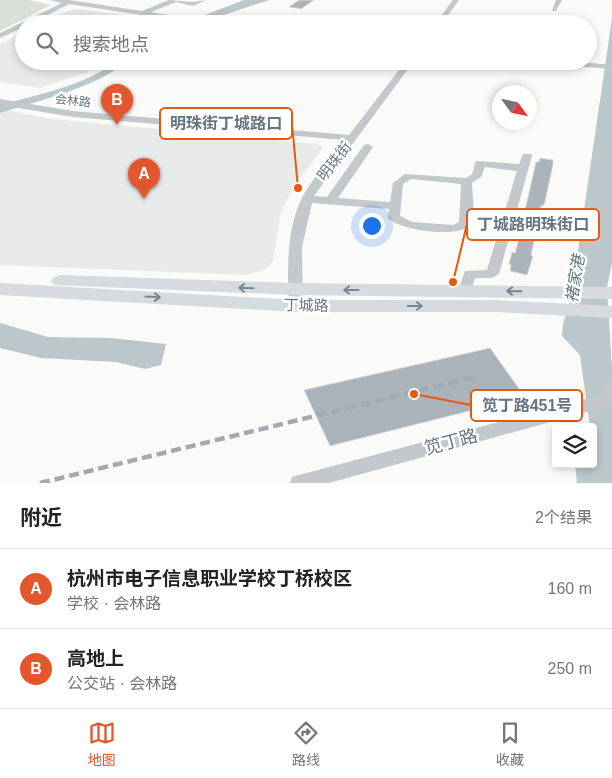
<!DOCTYPE html>
<html lang="zh">
<meta charset="utf-8">
<style>
body{margin:0;font-family:Helvetica,"Noto Sans SC",sans-serif;background:#f6f6f6;color:#222}
.controls{position:absolute;right:15px;bottom:15px;display:grid;overflow:hidden;border-radius:5px;box-shadow:0 2px 8px #0003}
.controls button{width:45px;height:45px;display:grid;place-items:center;padding:0;border:0;border-bottom:1px solid #e0e0e0;background:#fff;color:#222;font:25px sans-serif}
.compass{position:absolute;left:492px;top:85px;width:45px;height:45px;border-radius:50%;background:#fff;box-shadow:0 2px 8px #0003;rotate:123deg}
.you{position:absolute;left:371px;top:225px;width:18px;height:18px;margin:-12px;border:4px solid #fff;border-radius:50%;background:#1a73e8;box-shadow:0 0 0 8px #1a73e833}
.badge{display:grid;place-items:center;width:32px;height:32px;border-radius:50%;background:#e4572e;color:#fff;font-size:16px;font-weight:700}
.pin{position:absolute;translate:-50% -41px;filter:drop-shadow(0 1px 2px #0008)}
.pin::after{content:'';position:absolute;top:26px;width:18px;height:15px;background:inherit;clip-path:polygon(0 0,100% 0,50% 100%)}
.list{margin:0;padding:0;list-style:none}
h2{display:flex;justify-content:space-between;align-items:center;height:65px;margin:0;padding:0 20px;font-size:21px}
h2 small{font-size:16px;font-weight:400;color:#767676}
.list li{display:grid;grid-template-columns:32px 1fr auto;gap:15px;align-items:center;box-sizing:border-box;height:80px;padding:0 20px;border-top:1px solid #e0e0e0}
.list b{display:block;font-size:19px;white-space:nowrap}
.list p{margin:0;font-size:16px;white-space:nowrap;color:#767676}
.list em{font-size:16px;font-style:normal;color:#767676}
.icon{flex:none;width:28px;height:28px;fill:none;stroke:currentColor;stroke-width:2;stroke-linecap:round;stroke-linejoin:round}
.map{position:relative;flex:none;width:612px;height:483px;overflow:hidden}
.search{position:absolute;background:#fff;box-shadow:0 2px 8px #0003;left:15px;right:15px;top:15px;height:55px;display:flex;align-items:center;gap:12px;box-sizing:border-box;padding:0 18px;border-radius:28px;color:#767676;font-size:19px}
.sheet{height:225px;background:#fff}
nav{display:flex;justify-content:space-around;align-items:center;box-sizing:border-box;height:70px;border-top:1px solid #e0e0e0;background:#fff;font-size:14px;color:#767676}
nav a{display:grid;justify-items:center;gap:2px}
nav .on{color:#e4572e}
.map>svg:first-child{display:block}
</style>
<div class="map">
<svg width="612" height="483" viewBox="0 0 612 483">
<rect width="100%" height="100%" fill="#fafaf8"/>
<!-- built -->
<g fill="#e8e9e9">
<path d="M73,9h6l96,13 -6,2h-129z"/>
<path d="M24,32v29h78l-14,11 -48,16 -40,-6v-38z"/>
<path d="M7,110l45,9 256,24 10,1 5,4 -29,38 -13,26 -8,49 -6,8 -20,6 -247,-10v-153z"/>
</g>
<!-- green -->
<path fill="#dadfd7" d="M0,0h30l21,5 -51,26z"/>
<!-- water -->
<g fill="#bbc7cb">
<path d="M244,0h25l-72,24h-16z"/>
<path d="M612,18v245l-5,24 5,81v115h-35l-2,-19h18v-37h-3l-10,-72 -18,-19 1,-12 8,-25z"/>
<path d="M117,61h11c-36,28 -85,38 -128,52v-8c40,-11 84,-19 117,-44z"/>
<path d="M0,323l48,14 63,1 55,6 -5,21 -16,4 -29,-7 -75,-4 -41,-10z"/>
</g>
<!-- building -->
<g fill="#aab3b9" stroke="#dcdcda">
<path d="M299,0h15l-13,9 -12,-2z"/>
<path d="M540,158l13,2v4l-8,38 -2,4h-2l-3,15h1l-7,29 -1,6h2l-6,19 -17,-4 1,-6 -2,-1 3,-12 3,1 5,-18h-2l2,-6h-2l3,-11 2,1 13,-57h3z"/>
<path d="M490,348l35,49 -195,49 -26,-56z"/>
</g>
<g fill="none" stroke-linecap="round" stroke-linejoin="round">
<!-- minor -->
<g fill="#c3c8cc" fill-rule="evenodd">
<path d="M50,0h19l73,11 27,-11 23,2 14,-2 -13,6 -17,-4 -25,10 69,12h-19l-132,-20 -39,20h-6v3l-24,11v-5l62,-30z"/>
<path d="M453,0h6l-17,24h-7z"/>
<path d="M556,0h6l-6,11h-4z"/>
<path d="M406,61h8l-100,135 13,1 37,-52 4,-1 5,3 -35,51 52,4 3,-19 12,-9 61,4 6,-4 4,-13 43,3 4,-10h8l1,2 -33,118 -7,4h-17l-5,16h-10l-2,-3 7,-20 22,-1 30,-99 -32,-4 -4,10 -9,6c0,12 5,32 -3,42 -10,14 -70,5 -81,-7l1,-9 -77,-6 -10,44 1,59 -2,3h-10l-2,-3c-2,-37 -3,-85 18,-117 11,-17 25,-33 37,-49l-271,-23 -73,-12v-6l73,12 276,24zM411,179l50,5 -2,38 -6,3 -41,-3 -12,-6 3,-32z"/>
<path d="M533,61h37l42,4v4l-75,-6z"/>
<path d="M612,382v23l-283,78h-39l2,-6 7,-2 298,-79 9,-12z"/>
</g>
<!-- major -->
<g fill="#d6dbdf" fill-rule="evenodd">
<path d="M60,275l235,8 317,4v12l-317,-4 -241,-10 -3,-4 3,-4z"/>
<path d="M0,283l296,17h198l118,6v12l-118,-6h-198l-296,-17z"/>
</g>
<!-- rail -->
<path stroke="#a2aab0" stroke-width="4.5" stroke-dasharray="10 5" stroke-linecap="butt" d="M40,483l435,-106"/>
</g>
<!-- one-way arrows -->
<defs><path id="oneway-shaft" d="M-6 0H5M1.5-3L5.5 0L1.5 3" fill="none" stroke-width="1.6" stroke-linecap="round" stroke-linejoin="round" transform="scale(1.25)"/></defs>
<g stroke="#768591">
<use href="#oneway-shaft" transform="translate(246 288) rotate(-178)"/>
<use href="#oneway-shaft" transform="translate(351 290) rotate(-180)"/>
<use href="#oneway-shaft" transform="translate(514 291) rotate(-179)"/>
<use href="#oneway-shaft" transform="translate(153 297) rotate(3)"/>
<use href="#oneway-shaft" transform="translate(415 306)"/>
</g>
<g text-anchor="middle" dominant-baseline="central" stroke-width="5" stroke-linejoin="round" paint-order="stroke">
<!-- far-street labels -->
<g font-size="12" fill="#657683" stroke="#fff">
<text transform="translate(73 101) rotate(6)">会林路</text>
</g>
<!-- street labels -->
<g font-size="15" fill="#657683" stroke="#fff">
<text transform="translate(334 161) rotate(-52)">明珠街</text>
<text transform="translate(306 305) rotate(1)">丁城路</text>
</g>
<!-- water labels -->
<g font-size="16" font-style="italic" fill="#60757c" stroke="#fff">
<text transform="translate(575 279) rotate(-81)">褚家港</text>
</g>
<!-- near-street labels -->
<g font-size="18" fill="#657683" stroke="#fff">
<text transform="translate(451 442) rotate(-15)">笕丁路</text>
</g>
</g>
<!-- callouts -->
<path fill="none" stroke="#e8590c" stroke-width="2" d="M298 188L292 124M453 282L467 224M414 394L471 405"/>
<g fill="#e8590c" stroke="#fff" stroke-width="2">
<circle cx="298" cy="188" r="5"/>
<circle cx="453" cy="282" r="5"/>
<circle cx="414" cy="394" r="5"/>
</g>
<g fill="#fff" stroke="#e8590c" stroke-width="2">
<rect x="160" y="108" width="132" height="31" rx="5"/>
<rect x="467" y="209" width="132" height="31" rx="5"/>
<rect x="471" y="390" width="111" height="31" rx="5"/>
</g>
<g font-size="16" text-anchor="middle" font-weight="bold" fill="#657683">
<text x="226" y="129">明珠街丁城路口</text>
<text x="533" y="230">丁城路明珠街口</text>
<text x="527" y="411">笕丁路451号</text>
</g>
</svg>
<div class="controls">
<button><svg class="icon" aria-label="layers" viewBox="0 0 24 24"><path d="M12 4l9 5-9 5-9-5zM3 14l9 5 9-5"/></svg></button>
</div>
<svg class="compass" viewBox="-18 -18 36 36"><path d="M0-13l5 13h-10z" fill="#e53935"/><path d="M0 13l5-13h-10z" fill="#767676"/></svg>
<div class="you"></div>
<div class="pin badge" style="left:144px;top:199px">A</div>
<div class="pin badge" style="left:117px;top:125px">B</div>
<div class="search"><svg class="icon" aria-label="search" viewBox="0 0 24 24"><circle cx="10" cy="10" r="6"/><path d="M15 15l6 6"/></svg>搜索地点</div>
</div>
<section class="sheet">
<h2>附近<small>2个结果</small></h2>
<ul class="list">
<li><span class="badge">A</span><div><b>杭州市电子信息职业学校丁桥校区</b><p>学校 · 会林路</p></div><em>160 m</em></li>
<li><span class="badge">B</span><div><b>高地上</b><p>公交站 · 会林路</p></div><em>250 m</em></li>
</ul>
</section>
<nav>
<a class="on"><svg class="icon" aria-label="map" viewBox="0 0 24 24"><path d="M3 6l6-2 6 2 6-2v14l-6 2-6-2-6 2zM9 4v14M15 6v14"/></svg>地图</a>
<a><svg class="icon" aria-label="directions" viewBox="0 0 24 24"><path d="M12 3l9 9-9 9-9-9zM9 14v-3h6M13 9l2 2-2 2"/></svg>路线</a>
<a><svg class="icon" aria-label="saved" viewBox="0 0 24 24"><path d="M7 4h10v16l-5-4-5 4z"/></svg>收藏</a>
</nav>
